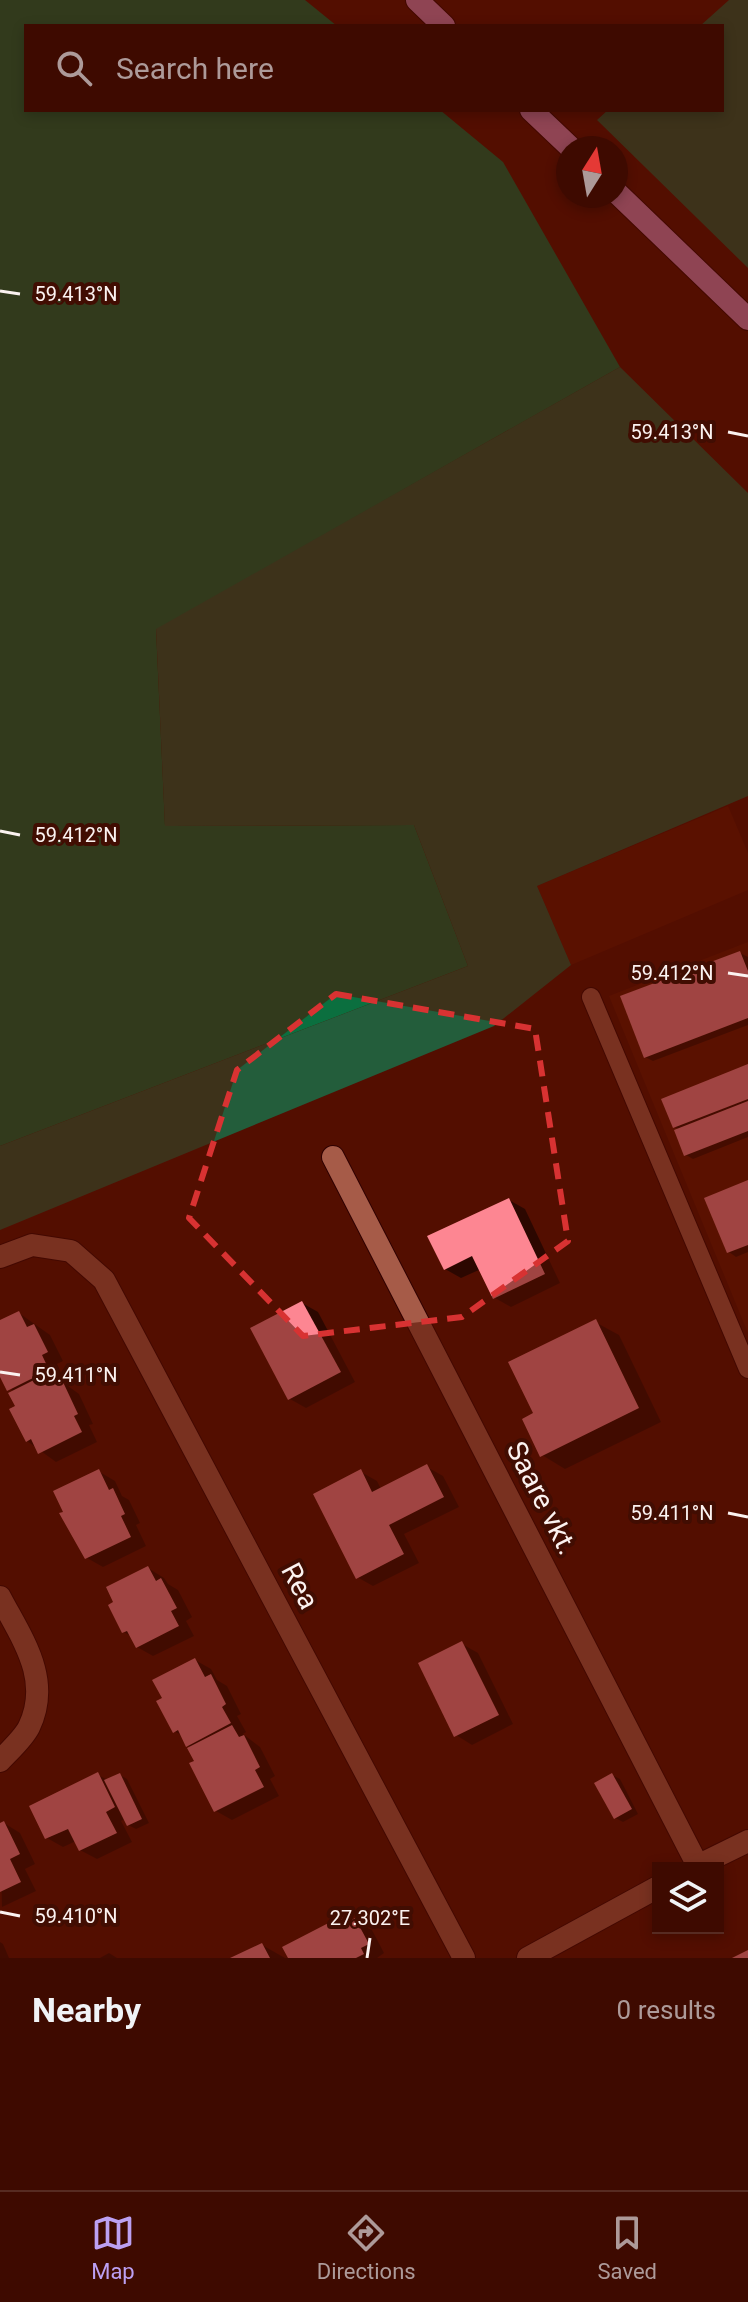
<!DOCTYPE html>
<meta charset="utf-8">
<style>
body{margin:0;font-family:Roboto,sans-serif;background:#45130a;color:#f1f3f6}
.controls{position:absolute;right:24px;bottom:24px;display:grid;overflow:hidden;border-radius:0px;box-shadow:0 4px 12px #0003}
.controls button{width:72px;height:72px;display:grid;place-items:center;padding:0;border:0;border-bottom:2px solid #572b22;background:#3e0a00;color:#f1f3f6;font:40px sans-serif}
.compass{position:absolute;left:556px;top:136px;width:72px;height:72px;border-radius:50%;background:#3e0a00;box-shadow:0 4px 12px #0003;rotate:11deg}
.list{margin:0;padding:0;list-style:none}
h2{display:flex;justify-content:space-between;align-items:center;height:104px;margin:0;padding:0 32px;font-size:34px}
h2 small{font-size:26px;font-weight:400;color:#ad9a99}
.icon{flex:none;width:44px;height:44px;fill:none;stroke:currentColor;stroke-width:2;stroke-linecap:round;stroke-linejoin:round}
.map{position:relative;flex:none;width:748px;height:1958px;overflow:hidden}
.search{position:absolute;background:#3e0a00;box-shadow:0 4px 12px #0003;left:24px;right:24px;top:24px;height:88px;display:flex;align-items:center;gap:20px;box-sizing:border-box;padding:0 28px;border-radius:0px;color:#ad9a99;font-size:30px}
.sheet{height:232px;background:#3e0a00}
nav{display:flex;justify-content:space-around;align-items:center;box-sizing:border-box;height:112px;border-top:2px solid #572b22;background:#3e0a00;font-size:22px;color:#ad9a99}
nav a{display:grid;justify-items:center;gap:4px}
nav .on{color:#bca0f2}
.map>svg:first-child{display:block}
</style>
<div class="map">
<svg width="748" height="1958" viewBox="0 0 748 1958">
<rect width="100%" height="100%" fill="#530e00"/>
<!-- built -->
<g fill="#621502">
<path d="M728,806l20,47v37l-177,75 -34,-79z"/>
<path d="M748,942v391l-139,-337z"/>
</g>
<!-- green -->
<g fill="#235d3b">
<path d="M729,0h19v268l-151,-148 11,-10h114v-84h-22z"/>
<path d="M620,367l128,126v303l-211,90 34,79 -77,61 -494,204v-84l468,-180 -54,-141 -249,1 -9,-198z"/>
</g>
<!-- forest -->
<path fill="#0b6f3f" d="M0,0h305l32,26h-311v84h414l63,52 117,205 -464,262 9,197 249,-1 54,141 -468,180z"/>
<!-- shadow -->
<g fill="#0007">
<path d="M740,953l8,4v68l-95,36 -8,-4z"/>
<path d="M748,1066v71l-55,22 -7,-4 -6,-25 -5,-3z"/>
<path d="M748,1182v70l-12,5 -7,-5z"/>
<path d="M509,1200l16,9 35,74 -49,24 -16,-9 -14,-29 -20,9 -16,-9z"/>
<path d="M302,1303l16,9 37,70 -49,26 -16,-9z"/>
<path d="M19,1313l31,22 13,26 -6,3 7,16 -3,1 18,13 14,30 -4,1 8,17 -41,20 -29,-21 -13,-49 -14,-15v-55z"/>
<path d="M595,1322l24,13 42,87 -96,47 -23,-14 -6,-41z"/>
<path d="M427,1467l16,9 16,31 -55,27 15,29 -46,23 -16,-9 4,-105 16,9 4,8z"/>
<path d="M98,1471l17,10 7,15 7,4 11,23 -4,2 10,21 -43,21 -16,-9z"/>
<path d="M148,1568l16,10 4,6 10,6 14,27 -6,4 8,15 -41,20 -16,-9 -5,-10 -8,-5 -8,-29z"/>
<path d="M462,1644l16,9 35,71 -41,21 -16,-10z"/>
<path d="M195,1660l16,9 6,11 10,6 14,28 -4,2 9,16 -3,2 17,13 15,29 -5,3 9,17 -47,24 -16,-9 -24,-63 -5,-3 -4,-9 -9,-5z"/>
<path d="M98,1775l10,5 12,-5 7,4 22,44 -13,6 -8,-4 -3,-6 -4,2 11,21 -35,17 -17,-9 -4,-9 -13,6 -16,-9z"/>
<path d="M612,1775l8,4 18,35 -15,8 -8,-4z"/>
<path d="M4,1823l16,10 15,31 -10,5 11,22 -34,16 -2,-82z"/>
<path d="M344,1917l28,13 12,23 -7,5h-87z"/>
<path d="M0,1942l3,2 6,14h-9z"/>
<path d="M262,1945l23,13h-50z"/>
<path d="M109,1953l8,5h-17z"/>
</g>
<!-- building -->
<g fill="#fd8692">
<path d="M740,951l8,20v47l-104,40 -24,-62z"/>
<path d="M748,1064v35l-75,29 -12,-29z"/>
<path d="M748,1101v30l-64,25 -10,-26z"/>
<path d="M748,1180v65l-21,8 -23,-55z"/>
<path d="M509,1198l36,76 -52,25 -21,-43 -28,14 -17,-34z"/>
<path d="M302,1301l39,71 -53,28 -38,-72z"/>
<path d="M19,1311l8,16 7,-3 14,28 -6,3 7,15 -42,21 -7,-14v-57z"/>
<path d="M596,1319l43,89 -99,49 -18,-38 11,-6 -25,-51z"/>
<path d="M50,1372l6,13 7,-3 15,32 -4,2 8,16 -44,22 -7,-15 -5,3 -17,-33 6,-3 -7,-13z"/>
<path d="M427,1464l17,33 -55,28 15,29 -48,25 -43,-85 48,-25 11,23z"/>
<path d="M99,1469l10,21 4,-2 12,26 -4,2 10,21 -46,22 -26,-46 4,-1 -10,-21z"/>
<path d="M148,1566l8,15 5,-3 16,30 -6,3 8,15 -43,22 -9,-17 -5,2 -14,-28 5,-3 -7,-15z"/>
<path d="M462,1641l37,74 -45,22 -36,-74z"/>
<path d="M195,1658l10,19 6,-3 15,30 -4,3 9,16 -45,24 -8,-17 -5,3 -17,-32 6,-3 -10,-18z"/>
<path d="M232,1725l7,12 5,-2 16,32 -5,3 9,17 -50,25 -25,-49 5,-2 -7,-13z"/>
<path d="M98,1772l17,35 -9,5 11,21 -38,18 -11,-22 -23,10 -16,-33z"/>
<path d="M120,1773l22,46 -15,7 -23,-46z"/>
<path d="M612,1773l20,36 -18,10 -20,-36z"/>
<path d="M4,1821l16,33 -10,5 11,23 -21,10v-69z"/>
<path d="M344,1915l4,7 7,-4 14,26 -8,4 3,6 -8,4h-68l-6,-11z"/>
<path d="M262,1943l8,15h-40z"/>
<path d="M748,1950v8h-16z"/>
</g>
<g fill="none" stroke-linecap="round" stroke-linejoin="round">
<defs>
<path id="service" d="M591,997l157,372"/>
<g id="minor">
<path d="M333,1157l365,709"/>
<path d="M0,1257l32,-12 39,6 33,29 360,678"/>
<path d="M0,1597c22,42 52,82 29,130 -6,12 -20,24 -29,34"/>
<path d="M693,1868l55,-27"/>
<path d="M528,1958l130,-71"/>
</g>
<g id="trunk">
<path d="M417,0l27,26"/>
<path d="M531,110l40,38"/>
<path d="M616,192l132,127"/>
</g>
</defs>
<!-- service casing -->
<use href="#service" stroke="#2f0000" stroke-width="20"/>
<!-- minor casing -->
<use href="#minor" stroke="#2f0000" stroke-width="24"/>
<!-- trunk casing -->
<use href="#trunk" stroke="#2f0000" stroke-width="24"/>
<!-- service -->
<use href="#service" stroke="#a65b48" stroke-width="18"/>
<!-- minor -->
<use href="#minor" stroke="#a65b48" stroke-width="22"/>
<!-- trunk -->
<use href="#trunk" stroke="#d886b8" stroke-width="22"/>
</g>
<!-- marked area -->
<path d="M0 0H748V1958H0ZM336,994l199,35 33,212 -106,76 -159,19 -114,-118 48,-148z" fill="#530e00" fill-opacity=".55" fill-rule="evenodd"/>
<path fill="none" stroke="#d83232" stroke-width="6" stroke-dasharray="16 10" stroke-linejoin="round" d="M336,994l199,35 33,212 -106,76 -159,19 -114,-118 48,-148z"/>
<!-- ticks -->
<path fill="none" stroke="#fbf2f0" stroke-width="3" d="M0,291l20,3M728,432l20,4M0,831l20,4M728,973l20,3M0,1372l20,3M728,1513l20,4M0,1912l20,4M367,1958l3,-20"/>
<g text-anchor="middle" dominant-baseline="central" stroke-width="8" stroke-linejoin="round" paint-order="stroke">
<!-- street labels -->
<g font-size="28" fill="#fbf2f0" stroke="#410d02">
<text transform="translate(542 1498) rotate(63)">Saare vkt.</text>
<text transform="translate(300 1586) rotate(62)">Rea</text>
</g>
</g>
<g font-size="20" text-anchor="middle" fill="#fbf2f0" stroke="#410d02" stroke-width="8" stroke-linejoin="round" paint-order="stroke">
<text x="76" y="301">59.413°N</text>
<text x="672" y="439">59.413°N</text>
<text x="76" y="842">59.412°N</text>
<text x="672" y="980">59.412°N</text>
<text x="76" y="1382">59.411°N</text>
<text x="672" y="1520">59.411°N</text>
<text x="76" y="1923">59.410°N</text>
<text x="370" y="1925">27.302°E</text>
</g>
</svg>
<div class="controls">
<button><svg class="icon" aria-label="layers" viewBox="0 0 24 24"><path d="M12 4l9 5-9 5-9-5zM3 14l9 5 9-5"/></svg></button>
</div>
<svg class="compass" viewBox="-18 -18 36 36"><path d="M0-13l5 13h-10z" fill="#e53935"/><path d="M0 13l5-13h-10z" fill="#ad9a99"/></svg>
<div class="search"><svg class="icon" aria-label="search" viewBox="0 0 24 24"><circle cx="10" cy="10" r="6"/><path d="M15 15l6 6"/></svg>Search here</div>
</div>
<section class="sheet">
<h2>Nearby<small>0 results</small></h2>
<ul class="list">
</ul>
</section>
<nav>
<a class="on"><svg class="icon" aria-label="map" viewBox="0 0 24 24"><path d="M3 6l6-2 6 2 6-2v14l-6 2-6-2-6 2zM9 4v14M15 6v14"/></svg>Map</a>
<a><svg class="icon" aria-label="directions" viewBox="0 0 24 24"><path d="M12 3l9 9-9 9-9-9zM9 14v-3h6M13 9l2 2-2 2"/></svg>Directions</a>
<a><svg class="icon" aria-label="saved" viewBox="0 0 24 24"><path d="M7 4h10v16l-5-4-5 4z"/></svg>Saved</a>
</nav>
